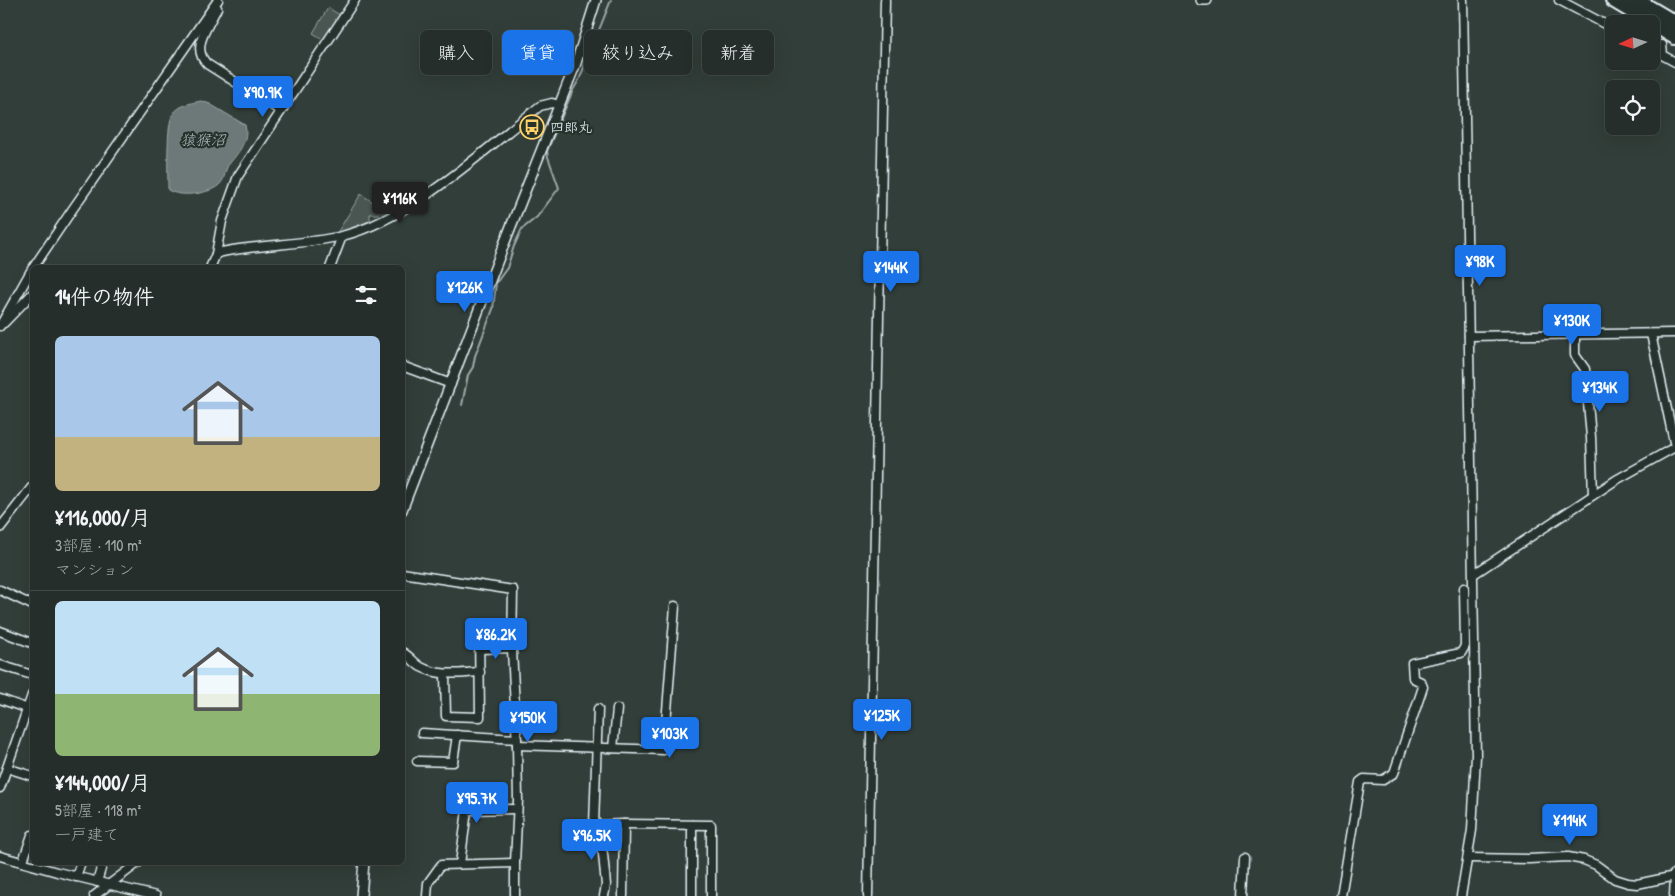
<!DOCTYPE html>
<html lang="ja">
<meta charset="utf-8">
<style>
:root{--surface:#262e2b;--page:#323a37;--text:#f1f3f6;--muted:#a4a8a9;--line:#424a47;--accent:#1a73e8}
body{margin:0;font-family:"Patrick Hand","Klee One",sans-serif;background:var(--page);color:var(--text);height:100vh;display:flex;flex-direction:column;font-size:19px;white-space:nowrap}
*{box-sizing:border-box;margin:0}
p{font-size:16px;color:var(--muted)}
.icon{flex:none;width:28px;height:28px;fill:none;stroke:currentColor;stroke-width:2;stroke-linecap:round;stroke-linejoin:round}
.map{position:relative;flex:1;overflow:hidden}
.panel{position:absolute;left:30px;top:265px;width:375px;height:600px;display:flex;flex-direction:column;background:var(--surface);border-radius:8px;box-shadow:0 5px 20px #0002,0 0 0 1px var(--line)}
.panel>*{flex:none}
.guide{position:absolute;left:420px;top:30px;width:475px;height:45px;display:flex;gap:10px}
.needle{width:32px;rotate:266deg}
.buttons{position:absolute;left:1605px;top:15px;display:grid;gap:10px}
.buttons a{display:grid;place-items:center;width:55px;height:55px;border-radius:8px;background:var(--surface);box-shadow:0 5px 20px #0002,0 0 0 1px var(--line);font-size:25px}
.price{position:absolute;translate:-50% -42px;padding:0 11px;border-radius:5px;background:var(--accent);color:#fff;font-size:16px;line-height:32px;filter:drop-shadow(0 1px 2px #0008)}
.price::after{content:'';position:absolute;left:50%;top:30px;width:15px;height:11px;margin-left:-8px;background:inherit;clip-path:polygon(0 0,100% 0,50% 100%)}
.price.active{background:#222;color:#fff}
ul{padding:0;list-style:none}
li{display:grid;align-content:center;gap:10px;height:265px;padding:0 25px}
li+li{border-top:1px solid var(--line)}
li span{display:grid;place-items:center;height:155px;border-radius:8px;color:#555}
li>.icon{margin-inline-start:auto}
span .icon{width:90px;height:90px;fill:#fffc;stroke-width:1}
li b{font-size:21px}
h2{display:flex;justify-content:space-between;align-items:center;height:60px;padding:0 25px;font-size:21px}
.pill{padding:0 18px;border-radius:8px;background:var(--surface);box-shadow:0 5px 20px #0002,0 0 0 1px var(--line);font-size:18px;line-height:45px}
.pill.active{background:var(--accent);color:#fff}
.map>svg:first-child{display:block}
.green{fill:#495651;stroke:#98a4a4}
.water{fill:#6d7978;stroke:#9ea9ab}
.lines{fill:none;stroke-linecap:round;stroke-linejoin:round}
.stream{stroke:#9ea9ab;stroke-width:2}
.minor-casing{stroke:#e8f1f8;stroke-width:11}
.tertiary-casing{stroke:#e8f1f8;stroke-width:12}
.motorway-casing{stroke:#e8f1f8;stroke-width:18}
.minor{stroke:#26332d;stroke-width:8}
.tertiary{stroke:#26332d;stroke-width:9}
.motorway{stroke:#26332d;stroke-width:14}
.labels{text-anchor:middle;stroke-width:4.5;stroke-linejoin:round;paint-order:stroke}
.poi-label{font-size:14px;fill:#e8f1f8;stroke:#26332d;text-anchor:start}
.water-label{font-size:15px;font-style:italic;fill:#b1bbbe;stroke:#26332d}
</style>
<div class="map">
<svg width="1675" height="896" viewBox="0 0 1675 896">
<rect width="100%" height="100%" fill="#323e39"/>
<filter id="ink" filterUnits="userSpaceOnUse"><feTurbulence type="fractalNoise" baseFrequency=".02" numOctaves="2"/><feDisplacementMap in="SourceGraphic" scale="10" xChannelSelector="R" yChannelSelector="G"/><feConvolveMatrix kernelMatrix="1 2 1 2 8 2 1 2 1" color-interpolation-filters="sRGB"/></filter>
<g filter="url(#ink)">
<g class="green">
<path d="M328,8L340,15L324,40L313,33Z"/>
<path d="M361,194L387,212L379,217L378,214H370V221L337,233Z"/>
</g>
<path class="water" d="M201,101L210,104L245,125C249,140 239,152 230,163C224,169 226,178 220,184C211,194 180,198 168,190C168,177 166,123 173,114C179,105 191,103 201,101Z"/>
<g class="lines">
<path class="stream" d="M462,405L468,375L473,367L475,356L493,309L496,283L507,268L514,246L522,229L537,217L559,188L548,157L547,151L573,90L579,80L611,0"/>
<g class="minor-casing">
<g id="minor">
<path d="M1559,0L1614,29"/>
<path d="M217,8C209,26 190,47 207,64L281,111"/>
<path d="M1662,45L1663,55"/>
<path d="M1651,49L1675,62"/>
<path d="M216,254L222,221L238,176L355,0"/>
<path d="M33,268L72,210L218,0"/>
<path d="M210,268L216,254L222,252C262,244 303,245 342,236C413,218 484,150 540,106L552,103L559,105"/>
<path d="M330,268L342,236"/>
<path d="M4,323L32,294"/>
<path d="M0,326L32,269"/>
<path d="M1651,334L1675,447"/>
<path d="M1575,335V355L1585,369L1591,437L1593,495"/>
<path d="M1469,336L1675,333"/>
<path d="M402,366L451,384"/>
<path d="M0,528L32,487"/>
<path d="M402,573L513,590L512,650L517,745L518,800L515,863V896"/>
<path d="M1474,574L1616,480L1675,447"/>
<path d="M0,590L32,605"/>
<path d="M0,631L32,643"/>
<path d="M480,649L512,648"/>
<path d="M402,652C410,656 414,663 421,667C440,677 460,673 480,672"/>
<path d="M0,665L32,675"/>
<path d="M445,674L446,716L480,717L479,629"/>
<path d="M0,699L28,709"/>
<path d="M598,709L594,825L603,854L606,885L604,896"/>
<path d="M422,733L517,739"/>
<path d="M517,745L664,750L675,606"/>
<path d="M613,748L617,709"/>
<path d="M417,761L453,762L457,735"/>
<path d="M7,768L32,776"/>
<path d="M0,788L32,695"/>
<path d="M624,824L711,825V896"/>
<path d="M594,825L624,824L623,896"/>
<path d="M0,856L57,872L156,896"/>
<path d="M1468,858L1529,859L1568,857L1584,860L1596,865L1615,879L1628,883L1637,884L1675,876V873"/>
<path d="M23,861L32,835"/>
<path d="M460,864L467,810L517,809"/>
<path d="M76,877L81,862"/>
<path d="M97,882L103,862"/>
<path d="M94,896L139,862"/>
<path d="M427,896L428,883L441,865L515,863"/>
<path d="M692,896V825"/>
<path d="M868,896L885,0"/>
<path d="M1243,896L1245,857"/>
<path d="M1341,896L1360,782L1364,779L1383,780L1394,773L1423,687L1421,682L1413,678L1412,663L1461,653L1465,646L1464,588"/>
<path d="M1461,896L1472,830L1476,756L1463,0"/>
<path d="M1674,896L1675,876"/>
</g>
</g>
<g class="tertiary-casing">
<g id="tertiary">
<path d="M1201,0H1207"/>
<path d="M402,510L506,239L576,63L596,0"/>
<path d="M361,896L364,862"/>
</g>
</g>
<g class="motorway-casing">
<g id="motorway">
<path d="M1613,0L1675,37"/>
<path d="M1636,0L1675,23"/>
</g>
</g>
<use href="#minor" class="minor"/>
<use href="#tertiary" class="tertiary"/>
<use href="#motorway" class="motorway"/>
</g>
</g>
<defs>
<g id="bus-ring" transform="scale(1.25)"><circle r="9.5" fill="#26332d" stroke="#ffd166" stroke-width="1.5"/><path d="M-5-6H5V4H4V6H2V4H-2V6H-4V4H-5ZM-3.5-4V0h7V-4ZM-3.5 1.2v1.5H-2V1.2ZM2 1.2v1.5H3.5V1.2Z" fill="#ffd166"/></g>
</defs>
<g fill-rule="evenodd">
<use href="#bus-ring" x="532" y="127"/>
</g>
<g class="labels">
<g class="poi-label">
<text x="550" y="132">四郎丸</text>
</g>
<g class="water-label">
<text x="203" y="145">猿猴沼</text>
</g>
</g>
</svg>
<div class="buttons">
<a><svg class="needle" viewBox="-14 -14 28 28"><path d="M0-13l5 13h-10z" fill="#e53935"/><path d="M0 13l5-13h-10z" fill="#a4a8a9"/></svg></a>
<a><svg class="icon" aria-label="locate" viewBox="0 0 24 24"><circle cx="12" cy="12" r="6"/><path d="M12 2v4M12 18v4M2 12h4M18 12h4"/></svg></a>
</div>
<b class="price" style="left:263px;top:118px">¥90.9K</b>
<b class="price active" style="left:400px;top:224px">¥116K</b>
<b class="price" style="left:1480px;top:287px">¥98K</b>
<b class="price" style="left:891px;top:293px">¥144K</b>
<b class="price" style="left:465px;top:313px">¥126K</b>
<b class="price" style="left:1572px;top:346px">¥130K</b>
<b class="price" style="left:1600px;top:413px">¥134K</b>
<b class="price" style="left:496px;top:660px">¥86.2K</b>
<b class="price" style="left:882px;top:741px">¥125K</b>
<b class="price" style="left:528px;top:743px">¥150K</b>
<b class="price" style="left:670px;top:759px">¥103K</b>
<b class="price" style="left:477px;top:824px">¥95.7K</b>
<b class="price" style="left:1570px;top:846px">¥114K</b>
<b class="price" style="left:592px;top:861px">¥96.5K</b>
<div class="guide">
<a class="pill">購入</a>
<a class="pill active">賃貸</a>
<a class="pill">絞り込み</a>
<a class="pill">新着</a>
</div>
<section class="panel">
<h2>14件の物件<svg class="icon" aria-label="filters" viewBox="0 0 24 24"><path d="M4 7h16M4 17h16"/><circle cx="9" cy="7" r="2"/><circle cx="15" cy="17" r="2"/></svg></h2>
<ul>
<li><span style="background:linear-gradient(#a9c7e8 65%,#c2b280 0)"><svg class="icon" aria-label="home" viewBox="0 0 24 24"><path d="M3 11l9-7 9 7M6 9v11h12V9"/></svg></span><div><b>¥116,000/月</b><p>3部屋 · 110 m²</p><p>マンション</p></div></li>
<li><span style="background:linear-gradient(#bfe0f5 60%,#8fb573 0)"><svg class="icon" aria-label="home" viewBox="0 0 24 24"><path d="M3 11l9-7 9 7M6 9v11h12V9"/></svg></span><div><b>¥144,000/月</b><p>5部屋 · 118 m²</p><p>一戸建て</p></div></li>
</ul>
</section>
</div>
